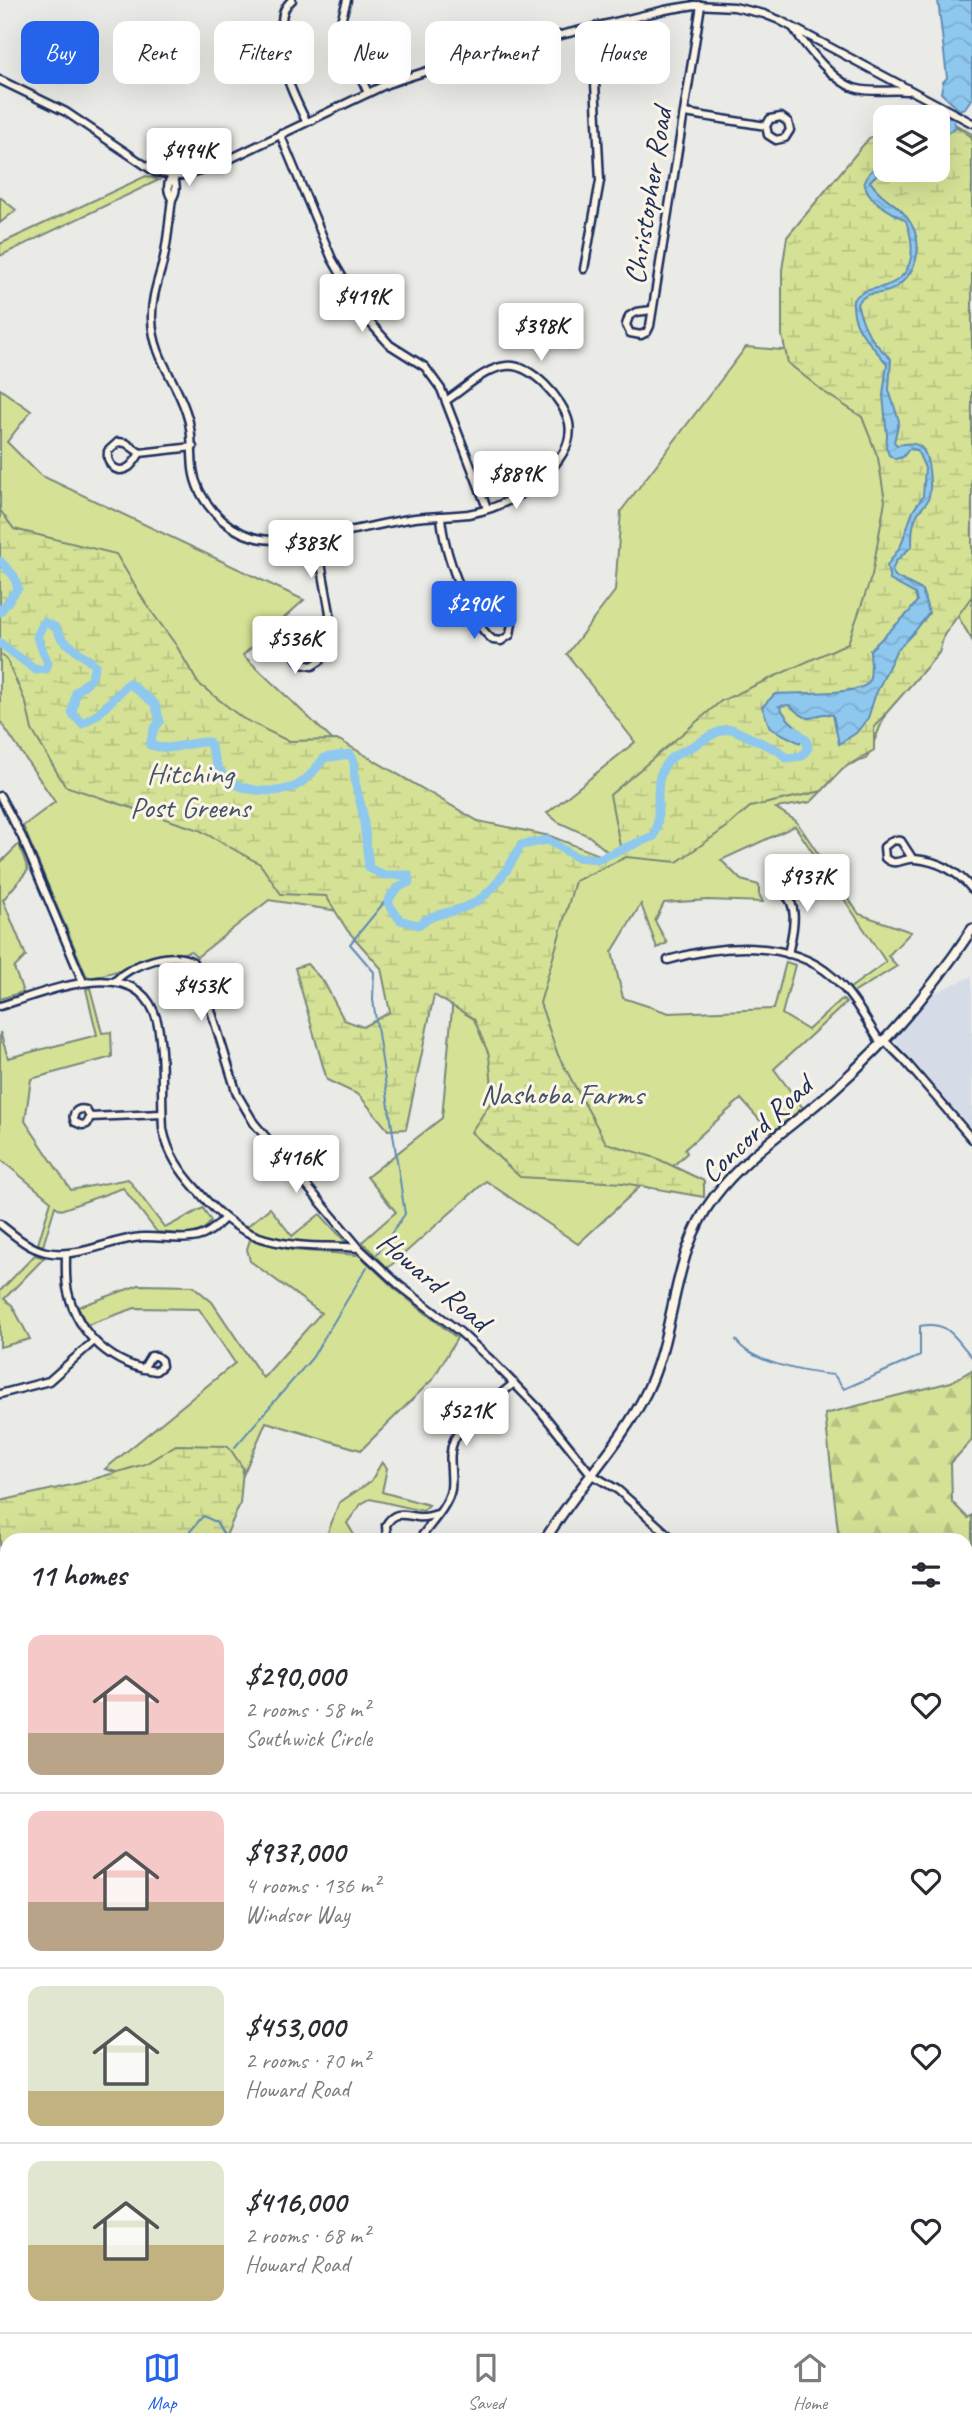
<!DOCTYPE html>
<meta charset="utf-8">
<style>
:root{--surface:#fff;--page:#f7f7f7;--text:#2b2b33;--muted:#7c7c81;--line:#e1e1e2;--accent:#2563eb}
body{margin:0;font-family:Caveat,sans-serif;background:var(--page);color:var(--text);height:100vh;display:flex;flex-direction:column;font-size:26px;white-space:nowrap}
*{box-sizing:border-box;margin:0}
p{font-size:23px;color:var(--muted)}
.icon{flex:none;width:38px;height:38px;fill:none;stroke:currentColor;stroke-width:2;stroke-linecap:round;stroke-linejoin:round}
.map{position:relative;flex:1;overflow:hidden}
.drawer{position:absolute;left:0px;top:1533px;width:973px;height:800px;display:flex;flex-direction:column;background:var(--surface);border-radius:21px 21px 0 0;box-shadow:0 7px 28px #0002}
.drawer>*{flex:none}
.top-card{position:absolute;left:21px;top:21px;width:931px;height:63px;display:flex;gap:14px}
.buttons{position:absolute;left:873px;top:105px;display:grid;gap:14px}
.buttons a{display:grid;place-items:center;width:77px;height:77px;border-radius:14px;background:var(--surface);box-shadow:0 7px 28px #0002;font-size:35px}
.price{position:absolute;translate:-50% -60px;padding:0 16px;border-radius:7px;background:#fff;color:#222;font-size:23px;line-height:46px;filter:drop-shadow(0 2px 4px #0008)}
.price::after{content:'';position:absolute;left:50%;top:42px;width:21px;height:16px;margin-left:-10px;background:inherit;clip-path:polygon(0 0,100% 0,50% 100%)}
.price.selected{background:var(--accent);color:#fff}
ul{padding:0;list-style:none}
li{display:flex;align-items:center;gap:21px;height:175px;padding:0 28px}
li+li{border-top:2px solid var(--line)}
li span{display:grid;place-items:center;flex:none;width:196px;height:140px;border-radius:14px;color:#555}
li>.icon{margin-inline-start:auto}
span .icon{width:84px;height:84px;fill:#fffc;stroke-width:1}
li b{font-size:30px}
h2{display:flex;justify-content:space-between;align-items:center;height:84px;padding:0 28px;font-size:30px}
.chip{padding:0 24px;border-radius:14px;background:var(--surface);box-shadow:0 7px 28px #0002;font-size:24px;line-height:63px}
.chip.selected{background:var(--accent);color:#fff}
.tabs{display:flex;justify-content:space-around;align-items:center;height:98px;border-top:2px solid var(--line);background:var(--surface);font-size:19px;color:var(--muted)}
.tabs a{display:grid;justify-items:center;gap:4px}
.tabs .selected{color:var(--accent)}
.map>svg:first-child{display:block}
.built{fill:#d5dce7}
.green{fill:#d5e295;stroke:#78887a;stroke-width:2}
.forest{fill:url(#forest-firs);stroke:#78887a;stroke-width:2}
.wetland{fill:url(#wetland-marsh);stroke:#78887a;stroke-width:2}
.water{fill:url(#water-waves);stroke:#618bb4;stroke-width:2}
.lines{fill:none;stroke-linecap:round;stroke-linejoin:round}
.stream{stroke:#618bb4;stroke-width:2}
.river{stroke:#8fc8ee;stroke-width:9}
.minor-casing{stroke:#1b2f5e;stroke-width:11}
.major-casing{stroke:#1b2f5e;stroke-width:13}
.highway-casing{stroke:#1b2f5e;stroke-width:14}
.minor{stroke:#fcf5e5;stroke-width:6}
.major{stroke:#fcf5e5;stroke-width:8}
.highway{stroke:#fcf5e5;stroke-width:9}
.labels{text-anchor:middle;stroke-width:6;stroke-linejoin:round;paint-order:stroke}
.street-label{font-size:30px;fill:#1b2f5e;stroke:#fcf5e5}
.park-label{font-size:30px;fill:#405369;stroke:#fcf5e5}
</style>
<div class="map">
<svg width="972" height="2332" viewBox="0 0 972 2332">
<defs>
<pattern id="forest-firs" width="22" height="20" patternUnits="userSpaceOnUse" patternTransform="scale(1.75)"><rect width="22" height="20" fill="#d5e295"/><path d="M5 1l3.5 6h-7zM16 11l3.5 6h-7z" fill="#b6c283"/></pattern>
<pattern id="wetland-marsh" width="20" height="14" patternUnits="userSpaceOnUse" patternTransform="scale(1.75)"><rect width="20" height="14" fill="#d5e295"/><path d="M1 5h8M5 5V1M11 12h8M15 12V8" fill="none" stroke="#b6c283"/></pattern>
<pattern id="water-waves" width="16" height="10" patternUnits="userSpaceOnUse" patternTransform="scale(1.75)"><rect width="16" height="10" fill="#8fc8ee"/><path d="M0 5q4-4 8 0t8 0" fill="none" stroke="#7bacce"/></pattern>
</defs>
<rect width="100%" height="100%" fill="#eaeae6"/>
<filter id="ink" filterUnits="userSpaceOnUse"><feTurbulence type="fractalNoise" baseFrequency=".0143" numOctaves="2"/><feDisplacementMap in="SourceGraphic" scale="14" xChannelSelector="R" yChannelSelector="G"/><feConvolveMatrix kernelMatrix="1 2 1 2 8 2 1 2 1" color-interpolation-filters="sRGB"/></filter>
<g filter="url(#ink)">
<path class="built" d="M972,976V1130L894,1039L895,1034L930,995Z"/>
<g class="green">
<path d="M948,120L972,134V640L912,539L888,708L871,749L866,759L848,765L841,771L811,802L776,808L796,821L859,914L911,932L888,956L897,966L853,993L850,988L886,962L795,826L721,860L741,880L759,885V894L763,902L708,900L664,903L655,921L667,943L657,948L641,904L612,952L623,998L669,1013L774,1009L786,962L795,965L782,1014L808,1030L842,999L846,1003L774,1069L803,1108L771,1133L741,1099L685,1149L687,1153L649,1188L644,1183L578,1244L486,1181L388,1268L362,1242L396,1212L367,1177L442,1118L453,998L435,946L596,865L609,853L589,836L558,822L547,813L635,742L567,654L615,591L621,511L746,347L855,356L886,170H938Z"/>
<path d="M146,176L159,180L0,256V244Z"/>
<path d="M0,197L16,210L0,223Z"/>
<path d="M0,389L31,411L7,442L40,475L304,600L243,655L341,748L382,918L269,900L197,957L191,951L91,978L86,975L23,826L55,802L0,721Z"/>
<path d="M19,844L28,870L3,900L26,956L14,968L23,992L0,999V863Z"/>
<path d="M90,988L102,1033L111,1032L112,1057L31,1079L25,1121L71,1190L128,1179L165,1228L203,1208L211,1221C201,1239 175,1233 157,1232L123,1188L61,1210L55,1206L43,1246L38,1244L51,1201L0,1159V1032L8,1058L97,1035L86,989Z"/>
<path d="M270,1208L292,1236L320,1214L353,1250L292,1247L241,1231Z"/>
<path d="M250,1240L292,1250L359,1255L395,1289L457,1338L433,1379L361,1450L266,1422L231,1503L105,1469L235,1363L199,1309L135,1308L87,1325L78,1307L139,1285L193,1286L212,1302L263,1378L321,1313L250,1261L247,1249Z"/>
<path d="M35,1255L44,1258L4,1299L12,1305L30,1339L0,1347V1291Z"/>
<path d="M382,1462L387,1468L382,1492L429,1505L423,1511L370,1499L361,1504L347,1523L357,1540H325L339,1503L371,1481Z"/>
</g>
<path class="forest" d="M972,1370V1440L951,1463L952,1502L968,1518L972,1515V1707L966,1704V1540H839L825,1414L951,1382Z"/>
<g class="wetland">
<path d="M926,106L972,137V596L944,635L939,653L874,727V750L842,769L822,791L750,807L727,827L677,862L626,857L575,881L540,1003L558,1055L606,1143L656,1158L704,1181V1197L623,1183L520,1177L471,1132L493,1099L489,1055L474,1019L434,995L406,1129L388,1130L359,1095L327,1080L295,968L307,964L324,982L344,1020L363,1027L390,1012L381,968L347,930L326,896L281,894L260,864L199,830L65,786L32,730L26,703L6,658L0,654V510L14,529L116,554L146,604L176,645L198,683L242,718L288,741L339,740L478,821L550,836L602,856L620,846L610,795L721,701L848,643L872,575L885,501L878,458L862,417L824,392L788,363L782,335V270L787,237L869,138L885,132L886,170H938V117H910Z"/>
<path d="M176,1445L228,1446L243,1468L240,1504L224,1540H7V1847L0,1854V1501L80,1483L145,1464Z"/>
</g>
<g class="water">
<path d="M938,0H972V98L965,108L959,110L941,93L943,82L947,78Z"/>
<path d="M952,116L956,127L949,132L938,134V120Z"/>
<path d="M885,159V167L870,181C881,199 895,201 906,216C925,240 920,270 895,288C881,298 869,287 857,304C865,331 870,340 891,359L889,390L899,421L894,442L897,445C905,444 913,442 919,446C930,452 932,489 928,500C926,505 921,508 918,513C912,523 912,534 912,546L896,561L892,571L896,577L922,590L929,613L915,631L896,651L875,696L868,718L856,733L839,744L833,715C809,709 817,731 789,705L779,706L788,719L804,734L800,743L770,728L762,707L775,694C794,692 857,696 868,683C873,676 870,658 870,650L909,612L917,601L915,594L890,580L887,566L901,545L913,511L923,496L925,468L917,450L909,449L903,457L895,459L889,455L886,447L887,436L883,395L887,364C871,343 851,329 853,300C865,287 872,291 888,285C916,274 915,245 906,221C889,209 869,204 864,182L870,172Z"/>
</g>
<g class="lines">
<g class="stream">
<path d="M377,1254L405,1214L373,1000L374,972L350,944L391,894"/>
<path d="M736,1340C750,1363 809,1373 834,1375L844,1389L920,1356V1326C949,1321 953,1336 972,1357"/>
<path d="M235,1447L312,1358L367,1267"/>
<path d="M183,1540L203,1516L216,1522L227,1540"/>
<path d="M0,1789L7,1781"/>
<path d="M0,1846L4,1841L7,1843"/>
</g>
<g class="river">
<path d="M0,561L14,576L18,588L0,612"/>
<path d="M0,643L36,670L46,669L48,663L37,637L44,622L55,627L62,639L95,665L91,679L76,692L72,713L82,724L98,714L129,683L155,704L160,721L154,729L150,745C174,753 186,741 209,742C213,751 215,764 221,772C233,790 267,794 287,789C303,786 315,770 324,758L350,754L354,761L355,782L363,814L369,868L384,875H408L409,882C398,887 392,891 388,903L400,920L418,925C437,911 445,915 465,907C490,899 510,867 521,845L548,840L576,857L598,859L654,836C664,813 650,782 668,761C674,754 688,749 697,744C708,737 719,729 732,729L779,751L786,758L802,756L808,748L806,740L795,730"/>
</g>
<g class="minor-casing">
<g id="minor">
<path d="M292,0C280,10 282,21 282,36C281,71 291,90 306,121"/>
<path d="M347,0L341,21V33L368,93"/>
<path d="M794,29C807,48 835,84 858,89C874,93 892,89 908,91"/>
<path d="M0,80L66,112L155,172L179,176L215,166L387,84L477,55L665,10L695,5L734,7L764,14L779,20L972,123"/>
<path d="M685,113L766,126L768,135L776,140L785,138L790,130L788,122L781,117L770,119L766,126"/>
<path d="M280,134L332,259L366,318L390,345L425,367L441,389L487,508"/>
<path d="M172,176C177,183 177,192 172,199C169,220 168,241 163,262C158,281 151,299 152,319C153,357 175,378 186,412C193,431 191,449 193,469C197,500 223,528 253,537C293,549 371,524 415,518C432,516 450,516 468,514C504,508 544,485 563,453C569,443 571,434 569,423C564,400 531,363 506,366C485,368 464,389 447,400"/>
<path d="M172,199C167,191 167,183 172,176"/>
<path d="M584,269L600,181L595,82L601,26"/>
<path d="M652,310L636,312L629,316L626,325L630,333L641,335L647,332L650,326L701,5"/>
<path d="M140,453L126,443L118,442L108,451C106,463 116,476 129,467C133,464 137,458 140,453L193,447"/>
<path d="M441,516C443,548 467,620 493,640L501,641L510,635L512,623L507,616L470,609"/>
<path d="M316,535L330,613L322,656L320,661L312,666L301,664L296,657L297,646L327,627"/>
<path d="M0,796L22,837L83,982"/>
<path d="M912,858L901,841L893,840L884,847L885,858C896,868 903,857 915,859C938,861 958,872 972,889"/>
<path d="M780,891C802,902 792,935 788,954"/>
<path d="M668,960C719,945 789,938 833,977C852,994 866,1020 880,1042"/>
<path d="M115,981C132,964 171,950 193,962L207,997L237,1094L254,1123L360,1249L399,1285L460,1332L492,1361L539,1409L591,1474L618,1490L674,1540"/>
<path d="M0,1006C45,993 139,950 157,1021C164,1050 161,1097 163,1129C168,1154 180,1171 197,1190C230,1229 257,1243 309,1246C325,1247 342,1246 358,1248"/>
<path d="M883,1039L905,1061L972,1139"/>
<path d="M90,1117L87,1124L82,1125L75,1122C71,1114 77,1107 86,1110L90,1117L162,1114"/>
<path d="M0,1224C14,1235 28,1248 46,1252C81,1259 109,1239 143,1237C160,1236 180,1241 197,1237C208,1235 216,1226 224,1219"/>
<path d="M66,1254C66,1266 65,1280 68,1292C78,1335 113,1366 156,1371L162,1366L161,1360L156,1356H151L143,1369"/>
<path d="M0,1394L49,1381L94,1341"/>
<path d="M387,1540L386,1525C395,1510 404,1515 418,1517C425,1518 431,1516 437,1514"/>
<path d="M419,1540C429,1525 448,1507 451,1489C453,1472 447,1456 454,1440C464,1419 497,1398 514,1383"/>
<path d="M966,1708L972,1711"/>
<path d="M966,1912L972,1915"/>
<path d="M966,2142L972,2138"/>
<path d="M301,2326L305,2332"/>
<path d="M721,2332L724,2326"/>
<path d="M785,2332L786,2326"/>
</g>
</g>
<g class="major-casing">
<g id="major">
<path d="M545,1540C576,1488 621,1445 647,1391C677,1329 671,1253 715,1196C747,1154 794,1125 833,1090C885,1044 934,987 972,929"/>
<path d="M0,2292L7,2300"/>
<path d="M26,2326L31,2332"/>
</g>
</g>
<g class="highway-casing">
<g id="highway">
<path d="M0,2030L7,2041"/>
<path d="M0,2090L7,2101"/>
<path d="M147,2326L151,2332"/>
<path d="M185,2326L189,2332"/>
</g>
</g>
<use href="#minor" class="minor"/>
<use href="#major" class="major"/>
<use href="#highway" class="highway"/>
</g>
</g>
<g class="labels">
<g class="street-label">
<text transform="translate(648 196) rotate(-81)" y="10">Christopher Road</text>
<text transform="translate(756 1129) rotate(-43)" y="10">Concord Road</text>
<text transform="translate(434 1281) rotate(40)" y="10">Howard Road</text>
</g>
<g class="park-label">
<text x="190" y="783">Hitching<tspan x="190" dy="34">Post Greens</tspan></text>
<text x="562" y="1104">Nashoba Farms</text>
</g>
</g>
</svg>
<div class="buttons">
<a><svg class="icon" aria-label="layers" viewBox="0 0 24 24"><path d="M12 4l9 5-9 5-9-5zM3 14l9 5 9-5"/></svg></a>
</div>
<b class="price" style="left:189px;top:188px">$494K</b>
<b class="price" style="left:362px;top:334px">$419K</b>
<b class="price" style="left:541px;top:363px">$398K</b>
<b class="price" style="left:516px;top:511px">$889K</b>
<b class="price" style="left:311px;top:580px">$383K</b>
<b class="price selected" style="left:474px;top:641px">$290K</b>
<b class="price" style="left:295px;top:676px">$536K</b>
<b class="price" style="left:807px;top:914px">$937K</b>
<b class="price" style="left:201px;top:1023px">$453K</b>
<b class="price" style="left:296px;top:1195px">$416K</b>
<b class="price" style="left:466px;top:1448px">$521K</b>
<div class="top-card">
<a class="chip selected">Buy</a>
<a class="chip">Rent</a>
<a class="chip">Filters</a>
<a class="chip">New</a>
<a class="chip">Apartment</a>
<a class="chip">House</a>
</div>
<section class="drawer">
<h2>11 homes<svg class="icon" aria-label="filters" viewBox="0 0 24 24"><path d="M4 7h16M4 17h16"/><circle cx="9" cy="7" r="2"/><circle cx="15" cy="17" r="2"/></svg></h2>
<ul>
<li><span style="background:linear-gradient(#f6c9c9 70%,#b9a48a 0)"><svg class="icon" aria-label="home" viewBox="0 0 24 24"><path d="M3 11l9-7 9 7M6 9v11h12V9"/></svg></span><div><b>$290,000</b><p>2 rooms · 58 m²</p><p>Southwick Circle</p></div><svg class="icon" aria-label="heart" viewBox="0 0 24 24"><path d="M12 20l-8-8c-3-5 5-10 8-4 3-6 11-1 8 4z"/></svg></li>
<li><span style="background:linear-gradient(#f6c9c9 65%,#b9a48a 0)"><svg class="icon" aria-label="home" viewBox="0 0 24 24"><path d="M3 11l9-7 9 7M6 9v11h12V9"/></svg></span><div><b>$937,000</b><p>4 rooms · 136 m²</p><p>Windsor Way</p></div><svg class="icon" aria-label="heart" viewBox="0 0 24 24"><path d="M12 20l-8-8c-3-5 5-10 8-4 3-6 11-1 8 4z"/></svg></li>
<li><span style="background:linear-gradient(#dfe7d0 75%,#c2b280 0)"><svg class="icon" aria-label="home" viewBox="0 0 24 24"><path d="M3 11l9-7 9 7M6 9v11h12V9"/></svg></span><div><b>$453,000</b><p>2 rooms · 70 m²</p><p>Howard Road</p></div><svg class="icon" aria-label="heart" viewBox="0 0 24 24"><path d="M12 20l-8-8c-3-5 5-10 8-4 3-6 11-1 8 4z"/></svg></li>
<li><span style="background:linear-gradient(#dfe7d0 60%,#c2b280 0)"><svg class="icon" aria-label="home" viewBox="0 0 24 24"><path d="M3 11l9-7 9 7M6 9v11h12V9"/></svg></span><div><b>$416,000</b><p>2 rooms · 68 m²</p><p>Howard Road</p></div><svg class="icon" aria-label="heart" viewBox="0 0 24 24"><path d="M12 20l-8-8c-3-5 5-10 8-4 3-6 11-1 8 4z"/></svg></li>
</ul>
</section>
</div>
<nav class="tabs">
<a class="selected"><svg class="icon" aria-label="map" viewBox="0 0 24 24"><path d="M3 6l6-2 6 2 6-2v14l-6 2-6-2-6 2zM9 4v14M15 6v14"/></svg>Map</a>
<a><svg class="icon" aria-label="saved" viewBox="0 0 24 24"><path d="M7 4h10v16l-5-4-5 4z"/></svg>Saved</a>
<a><svg class="icon" aria-label="home" viewBox="0 0 24 24"><path d="M3 11l9-7 9 7M6 9v11h12V9"/></svg>Home</a>
</nav>
